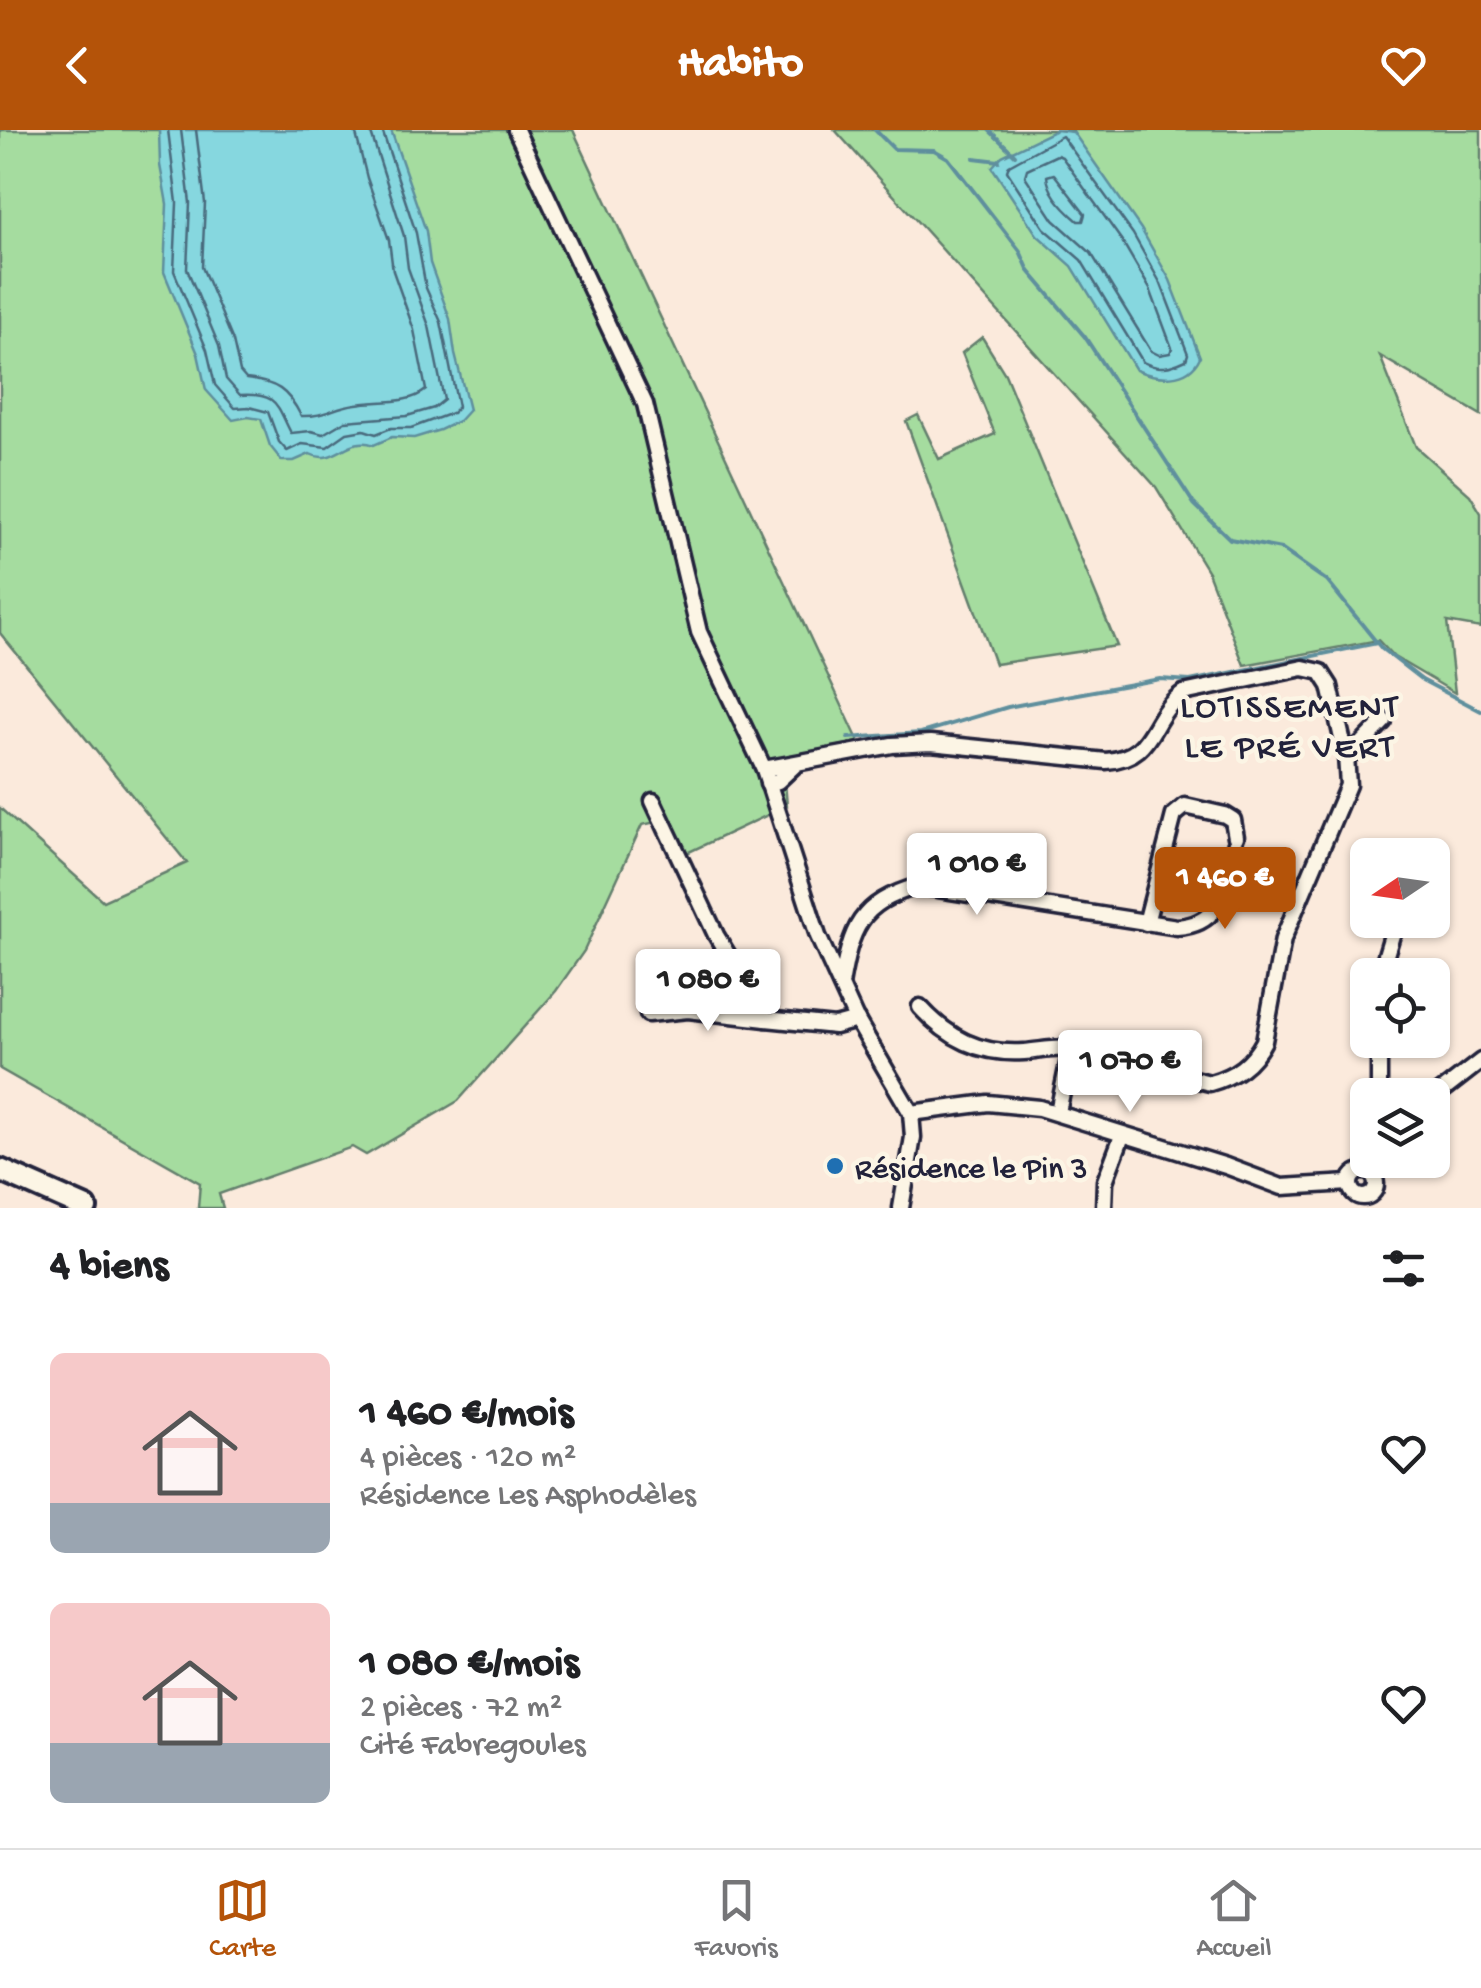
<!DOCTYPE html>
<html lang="fr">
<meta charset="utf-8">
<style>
:root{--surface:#fff;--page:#f6f6f6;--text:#202124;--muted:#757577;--line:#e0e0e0;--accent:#b45309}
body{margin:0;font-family:"Gochi Hand",sans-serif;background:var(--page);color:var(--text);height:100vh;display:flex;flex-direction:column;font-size:38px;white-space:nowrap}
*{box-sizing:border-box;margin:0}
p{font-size:32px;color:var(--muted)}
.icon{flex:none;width:55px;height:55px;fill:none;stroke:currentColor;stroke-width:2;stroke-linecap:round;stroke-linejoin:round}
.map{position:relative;height:1078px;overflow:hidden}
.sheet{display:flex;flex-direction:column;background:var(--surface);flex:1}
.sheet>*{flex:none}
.needle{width:65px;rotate:257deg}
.tools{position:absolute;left:1350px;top:708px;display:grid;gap:20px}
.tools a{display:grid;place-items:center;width:100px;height:100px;border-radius:15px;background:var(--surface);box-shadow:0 2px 8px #0004;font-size:50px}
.price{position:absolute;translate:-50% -85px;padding:0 22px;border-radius:10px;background:#fff;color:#222;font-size:32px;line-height:65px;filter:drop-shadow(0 2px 5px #0008)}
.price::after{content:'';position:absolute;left:50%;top:60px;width:30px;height:22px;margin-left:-15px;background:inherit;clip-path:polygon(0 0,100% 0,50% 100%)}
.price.active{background:var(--accent);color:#fff}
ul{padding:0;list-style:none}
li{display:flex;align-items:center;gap:30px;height:250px;padding:0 50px}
li span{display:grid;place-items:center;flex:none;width:280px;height:200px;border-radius:15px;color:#555}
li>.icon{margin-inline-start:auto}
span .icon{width:120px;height:120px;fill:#fffc;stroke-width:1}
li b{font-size:42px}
h2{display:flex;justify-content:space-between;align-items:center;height:120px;padding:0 50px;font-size:42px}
header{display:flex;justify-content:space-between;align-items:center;height:130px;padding:0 50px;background:var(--accent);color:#fff;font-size:45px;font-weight:700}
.menu{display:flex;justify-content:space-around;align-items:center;height:140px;border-top:2px solid var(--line);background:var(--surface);font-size:28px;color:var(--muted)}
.menu a{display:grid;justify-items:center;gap:5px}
.menu .active{color:var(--accent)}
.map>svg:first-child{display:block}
.green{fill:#a5dc9f;stroke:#647f6d;stroke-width:2.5}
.water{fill:#86d7df;stroke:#5e8f9d;stroke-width:2.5}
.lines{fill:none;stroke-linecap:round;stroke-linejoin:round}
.shore{stroke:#4a6a7d;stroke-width:2.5}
.stream{stroke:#5e8f9d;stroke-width:4}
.minor-casing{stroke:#22223b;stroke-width:21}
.secondary-casing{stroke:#22223b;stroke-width:28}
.minor{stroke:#fcf5e5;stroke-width:14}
.secondary{stroke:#fcf5e5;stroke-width:20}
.poi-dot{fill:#1f6fb2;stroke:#fcf5e5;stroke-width:4}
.labels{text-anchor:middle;stroke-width:9;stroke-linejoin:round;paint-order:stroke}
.poi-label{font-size:32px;fill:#22223b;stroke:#fcf5e5;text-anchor:start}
.neighbourhood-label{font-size:35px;letter-spacing:2.5px;fill:#22223b;stroke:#fcf5e5}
</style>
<header><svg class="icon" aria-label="back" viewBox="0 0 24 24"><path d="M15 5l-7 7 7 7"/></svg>Habito<svg class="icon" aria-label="heart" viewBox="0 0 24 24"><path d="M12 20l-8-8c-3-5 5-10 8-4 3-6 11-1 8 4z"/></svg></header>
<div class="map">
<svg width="1481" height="1078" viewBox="0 0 1481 1078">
<rect width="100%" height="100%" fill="#fbeadc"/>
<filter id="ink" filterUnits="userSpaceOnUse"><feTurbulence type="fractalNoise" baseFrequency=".01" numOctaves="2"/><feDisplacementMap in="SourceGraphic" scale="20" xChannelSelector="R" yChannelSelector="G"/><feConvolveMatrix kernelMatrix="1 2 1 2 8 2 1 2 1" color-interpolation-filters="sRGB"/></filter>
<g filter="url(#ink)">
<g class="green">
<path d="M0,0H573L859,612L783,627L787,676L674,729L656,692L642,695L584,821L556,861L458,971L366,1025L352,1017L219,1064L223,1078H198L200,1053L0,939V678L103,771L187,733L0,503Z"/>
<path d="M835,0H1481V285L1380,226L1416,317L1470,365L1481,383V498L1447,492L1455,563L1394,527L1378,510L1244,535L1208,442L1156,357Z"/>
<path d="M982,207L1005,244L1117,516L995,534L906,291L918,285L939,329L995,304L962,223Z"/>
</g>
<g class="water">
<path d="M159,0H391L426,101L430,133L450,189L455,224L469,280L459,291L440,300L414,308L392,307L374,315C348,304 335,337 310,324L294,331H282L270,316L261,289L248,287L233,290L206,260L198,224L164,142L167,74L160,35Z"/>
<path d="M1056,0L1073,2L1141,99L1170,150L1200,227C1188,253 1157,249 1136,240L1072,136L1037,105L992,37L1002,26Z"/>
</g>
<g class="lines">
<g class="shore">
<path d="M168,0L177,73L174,141L207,220L215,255L235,278L249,277L268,282L279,312L287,321L302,314L327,317L347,303L364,300L376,304L391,298H411L452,283L458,277L441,192L426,158L416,103L382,0"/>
<path d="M181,0L190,73L187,139L219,216L226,249L240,265C278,263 276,274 291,303L311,301L323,304L345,291L407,286L434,278L444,270L429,196L408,138L404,106L370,0"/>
<path d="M196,0L205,73L202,137L233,211L240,242L246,249C276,252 288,260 301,286C326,287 332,277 356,274C379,270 408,275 426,260L414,200L393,141L389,110L367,48L355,0"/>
<path d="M1062,6L1133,104L1161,154L1188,224L1186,230C1169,238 1159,240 1143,232L1081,130L1044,98L1007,41L1009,35Z"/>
<path d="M1057,25L1062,27L1122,111L1150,159L1172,218L1170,223L1159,225L1151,221L1091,123L1054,90L1025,46L1027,39Z"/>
<path d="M1054,44L1085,84L1083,91H1078C1065,80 1048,63 1047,46Z"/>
</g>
<g class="stream">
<path d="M875,0L894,19L934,20L948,28L1020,121L1029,141L1085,207L1194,374L1230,409L1281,419L1327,451L1382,519L1422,550L1481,581"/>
<path d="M989,0L1015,25"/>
<path d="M974,28L999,31"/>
<path d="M848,608L921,603L1008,577L1055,568L1160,549L1190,551L1377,513"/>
</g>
<g class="minor-casing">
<g id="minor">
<path d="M516,0L645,274L699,502L764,639L818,806L855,887L911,983L913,1007L901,1078"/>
<path d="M1346,626L1354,622L1384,591"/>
<path d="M764,639L892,615L931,613L1106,631C1157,627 1147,589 1183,563L1303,538L1321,542L1330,556L1346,626L1348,655L1283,809L1264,911C1252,934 1235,946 1210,953L1071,919L1058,982"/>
<path d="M768,654L778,651L796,634"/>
<path d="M653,671L716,805L766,889L835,896L857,890"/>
<path d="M1146,793L1174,685L1185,676L1225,685L1233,690L1236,707"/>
<path d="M1380,845L1392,805L1401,790"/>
<path d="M841,855C851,798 859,773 918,756L1177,797C1225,794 1223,756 1234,717"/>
<path d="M920,877C948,908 980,925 1024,922C1040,921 1054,917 1071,919"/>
<path d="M648,884L688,880L766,889"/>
<path d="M1379,965V910"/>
<path d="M1432,969L1481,931"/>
<path d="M911,983L988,973L1039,978L1226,1036L1282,1057L1350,1053"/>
<circle cx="1363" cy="1054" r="13"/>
<path d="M1104,1078L1105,1051L1122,1006"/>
</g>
</g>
<g class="secondary-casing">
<path id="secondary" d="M0,1040L86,1078"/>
</g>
<use href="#minor" class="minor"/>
<use href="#secondary" class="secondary"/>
</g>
</g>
<circle class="poi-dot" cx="835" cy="1036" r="10"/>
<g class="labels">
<g class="poi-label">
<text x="855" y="1047">Résidence le Pin 3</text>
</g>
<g class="neighbourhood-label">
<text x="1290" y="586">LOTISSEMENT<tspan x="1290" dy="40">LE PRÉ VERT</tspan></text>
</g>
</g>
</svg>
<div class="tools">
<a><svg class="needle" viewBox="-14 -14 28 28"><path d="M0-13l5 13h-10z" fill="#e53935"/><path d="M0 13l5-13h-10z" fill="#757577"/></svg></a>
<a><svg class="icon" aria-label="locate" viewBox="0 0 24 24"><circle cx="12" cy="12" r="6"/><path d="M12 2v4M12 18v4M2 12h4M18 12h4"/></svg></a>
<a><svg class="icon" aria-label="layers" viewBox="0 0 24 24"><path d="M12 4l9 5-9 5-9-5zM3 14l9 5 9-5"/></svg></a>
</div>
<b class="price" style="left:977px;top:788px">1 010 €</b>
<b class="price active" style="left:1225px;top:802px">1 460 €</b>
<b class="price" style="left:708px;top:904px">1 080 €</b>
<b class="price" style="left:1130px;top:985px">1 070 €</b>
</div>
<section class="sheet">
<h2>4 biens<svg class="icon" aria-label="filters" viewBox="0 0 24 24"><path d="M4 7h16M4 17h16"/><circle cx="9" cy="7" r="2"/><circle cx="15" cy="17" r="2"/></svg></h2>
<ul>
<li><span style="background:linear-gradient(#f6c9c9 75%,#9aa5b1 0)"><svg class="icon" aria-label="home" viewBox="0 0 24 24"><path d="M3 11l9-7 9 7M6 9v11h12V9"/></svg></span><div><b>1 460 €/mois</b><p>4 pièces · 120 m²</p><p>Résidence Les Asphodèles</p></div><svg class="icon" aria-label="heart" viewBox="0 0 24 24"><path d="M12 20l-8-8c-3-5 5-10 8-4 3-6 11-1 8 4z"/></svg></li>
<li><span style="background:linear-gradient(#f6c9c9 70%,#9aa5b1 0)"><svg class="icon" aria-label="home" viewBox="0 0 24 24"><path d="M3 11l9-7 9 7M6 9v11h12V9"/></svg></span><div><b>1 080 €/mois</b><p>2 pièces · 72 m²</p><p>Cité Fabregoules</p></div><svg class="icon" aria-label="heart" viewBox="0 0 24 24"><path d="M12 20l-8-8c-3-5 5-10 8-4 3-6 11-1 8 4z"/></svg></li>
</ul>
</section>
<nav class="menu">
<a class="active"><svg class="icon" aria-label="map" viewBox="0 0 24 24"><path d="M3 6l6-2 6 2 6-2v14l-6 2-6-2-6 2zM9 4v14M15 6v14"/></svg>Carte</a>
<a><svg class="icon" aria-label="saved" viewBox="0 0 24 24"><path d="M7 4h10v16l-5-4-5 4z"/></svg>Favoris</a>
<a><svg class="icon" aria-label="home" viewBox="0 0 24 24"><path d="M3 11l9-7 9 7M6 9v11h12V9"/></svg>Accueil</a>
</nav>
